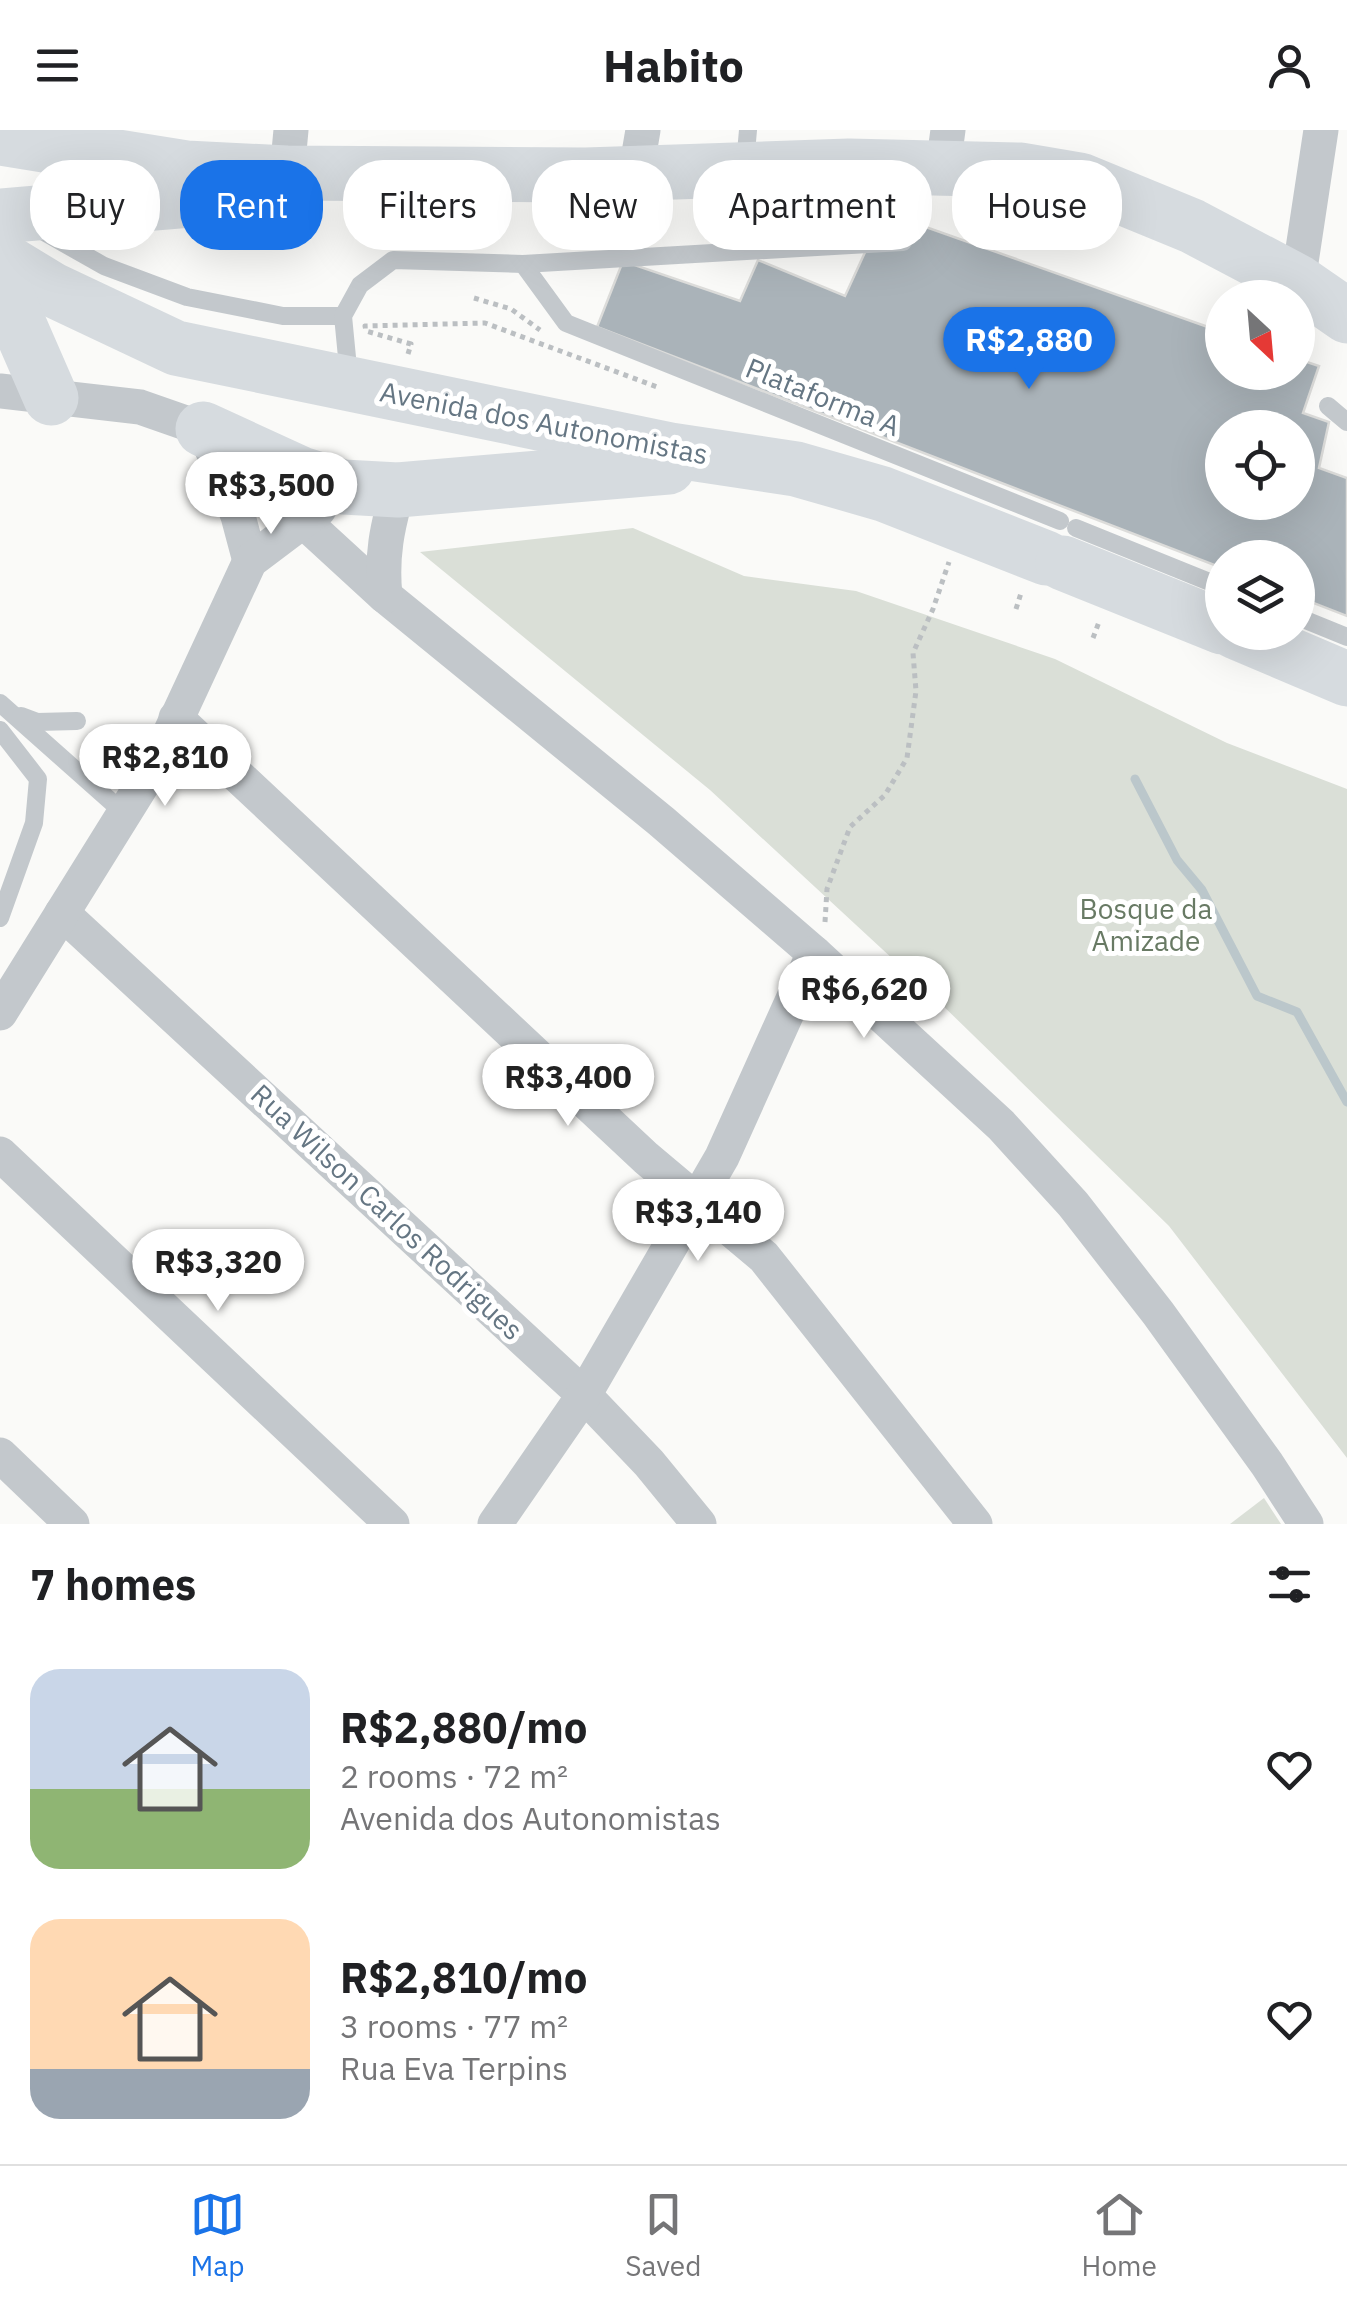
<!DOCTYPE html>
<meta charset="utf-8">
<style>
:root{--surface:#fff;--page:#f2f2f2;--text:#202124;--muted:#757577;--line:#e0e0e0;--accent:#1a73e8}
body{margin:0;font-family:"IBM Plex Sans",sans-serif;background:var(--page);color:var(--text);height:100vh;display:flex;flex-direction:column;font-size:38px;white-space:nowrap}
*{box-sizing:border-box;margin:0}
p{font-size:32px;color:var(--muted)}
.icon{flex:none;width:55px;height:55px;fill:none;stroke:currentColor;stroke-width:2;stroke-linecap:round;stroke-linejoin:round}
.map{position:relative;height:1394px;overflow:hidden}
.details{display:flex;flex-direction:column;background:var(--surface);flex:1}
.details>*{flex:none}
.banner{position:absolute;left:30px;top:30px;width:1288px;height:90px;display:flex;gap:20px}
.needle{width:65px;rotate:154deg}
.controls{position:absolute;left:1205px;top:150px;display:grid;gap:20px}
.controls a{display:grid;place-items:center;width:110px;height:110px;border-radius:50%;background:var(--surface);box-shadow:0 10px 40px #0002;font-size:50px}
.price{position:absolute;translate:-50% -85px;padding:0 22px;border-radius:35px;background:#fff;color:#222;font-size:32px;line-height:65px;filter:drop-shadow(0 2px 5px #0008)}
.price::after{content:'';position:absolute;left:50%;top:60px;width:30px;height:22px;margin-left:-15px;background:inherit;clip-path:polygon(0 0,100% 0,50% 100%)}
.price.on{background:var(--accent);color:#fff}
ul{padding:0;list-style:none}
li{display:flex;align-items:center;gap:30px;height:250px;padding:0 30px}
li span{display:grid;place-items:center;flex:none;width:280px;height:200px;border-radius:30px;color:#555}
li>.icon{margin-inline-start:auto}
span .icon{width:120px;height:120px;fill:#fffc;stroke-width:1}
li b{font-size:42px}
h2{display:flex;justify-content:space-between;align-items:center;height:120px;padding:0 30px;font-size:42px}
.tag{padding:0 35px;border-radius:40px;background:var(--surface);box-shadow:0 10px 40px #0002;font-size:35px;line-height:90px}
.tag.on{background:var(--accent);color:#fff}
header{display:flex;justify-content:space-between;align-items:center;height:130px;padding:0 30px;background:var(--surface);font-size:45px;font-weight:700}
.tab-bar{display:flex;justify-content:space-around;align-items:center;height:140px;border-top:2px solid var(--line);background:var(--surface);font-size:28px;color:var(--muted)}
.tab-bar a{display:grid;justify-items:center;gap:5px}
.tab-bar .on{color:var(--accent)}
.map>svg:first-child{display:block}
.green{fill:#dadfd7}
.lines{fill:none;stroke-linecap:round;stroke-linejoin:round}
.stream{stroke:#bbc7cb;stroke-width:9}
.building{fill:#aab3b9;stroke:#dcdcda;stroke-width:2.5;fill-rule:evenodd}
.path{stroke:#bbbfc2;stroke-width:5;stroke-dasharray:5 5;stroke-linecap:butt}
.lane{stroke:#c3c8cc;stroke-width:18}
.street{stroke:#c3c8cc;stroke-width:35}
.primary{stroke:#d6dbdf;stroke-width:55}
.labels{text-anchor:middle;stroke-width:10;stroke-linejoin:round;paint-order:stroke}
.street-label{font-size:28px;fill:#657683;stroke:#fff}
.park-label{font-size:28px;fill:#687a64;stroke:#fff}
</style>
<header><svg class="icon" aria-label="menu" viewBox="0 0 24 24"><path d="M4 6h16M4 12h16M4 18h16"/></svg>Habito<svg class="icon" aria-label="person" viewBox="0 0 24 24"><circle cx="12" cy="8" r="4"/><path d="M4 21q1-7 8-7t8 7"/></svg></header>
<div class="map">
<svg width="1347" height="1394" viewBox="0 0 1347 1394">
<rect width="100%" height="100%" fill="#fafaf8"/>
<g class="green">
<path d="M633,398L744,446L856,461L1055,529L1227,613L1347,659V1328L1169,1096L935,868L710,660L420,422Z"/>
<path d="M1264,1368L1281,1394H1230Z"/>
</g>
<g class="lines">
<path class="stream" d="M1135,649L1177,730L1202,760L1257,866L1297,882L1347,972"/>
</g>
<path class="building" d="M877,96H923L1222,202V242H1298V229L1319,236L1303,283L1329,292L1319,338L1347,348V486L1298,467V428H1222V438L597,197L623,131L740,171L758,130L845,166ZM1222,298H1298V372H1222Z"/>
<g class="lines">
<g class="path">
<path d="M474,168L511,179L540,200"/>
<path d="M408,224L411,214L366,201L365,196L485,193L660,258"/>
<path d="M1016,479L1021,463"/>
<path d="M1093,508L1099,492"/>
<path d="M825,792L827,759L850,697L885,665L907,628L916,561L913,523L933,479L949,432"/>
</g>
<g class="lane">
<path d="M745,34L748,0"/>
<path d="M37,98L104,136L187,167L283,186H343"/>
<path d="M523,134L566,193L1060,391"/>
<path d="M349,248L343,186L360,155L393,130L523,134L903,112"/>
<path d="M1328,276L1347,292"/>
<path d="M1076,398L1222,457"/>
<path d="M1298,487L1347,507"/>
<path d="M0,573L124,683"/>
<path d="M21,586L37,592L77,591"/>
<path d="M0,600L38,649L34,693L0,788"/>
</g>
<g class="street">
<path d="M943,37L948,0"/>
<path d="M636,41L643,0"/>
<path d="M287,43L291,0"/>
<path d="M1298,152L1321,0"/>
<path d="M0,261L140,277L203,299L385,466L661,691L814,823L1001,995L1073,1074L1158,1183L1267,1334L1306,1394"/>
<path d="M210,314L238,386L250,431"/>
<path d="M385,466C381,427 387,397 398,360"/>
<path d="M176,588L646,1028L764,1127L975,1394"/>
<path d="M62,783L584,1265L649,1333L699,1394"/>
<path d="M0,883L158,629L250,431L319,379"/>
<path d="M0,1024L392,1394"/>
<path d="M0,1325L72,1394"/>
<path d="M495,1394L584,1265L722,1027L814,823"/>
</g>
<g class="primary">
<path d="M0,8L186,38L287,43L586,45L849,36L1021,40L1080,50L1192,96L1298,152L1347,186"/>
<path d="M0,86L190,70L232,61"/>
<path d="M0,128L51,159L176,218L670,320L796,339L883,364L1046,428"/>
<path d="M0,151L51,268"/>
<path d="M203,299L301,344L343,357L398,360L668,337"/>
<path d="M1063,433L1222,497"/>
<path d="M1236,502L1347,549"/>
</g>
</g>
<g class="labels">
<g class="street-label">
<text transform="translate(823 267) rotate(22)" y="10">Plataforma A</text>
<text transform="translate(544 293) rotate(11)" y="10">Avenida dos Autonomistas</text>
<text transform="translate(387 1082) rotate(43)" y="10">Rua Wilson Carlos Rodrigues</text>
</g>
<g class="park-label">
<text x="1146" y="789">Bosque da<tspan x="1146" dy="32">Amizade</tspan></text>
</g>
</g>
</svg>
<div class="controls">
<a><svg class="needle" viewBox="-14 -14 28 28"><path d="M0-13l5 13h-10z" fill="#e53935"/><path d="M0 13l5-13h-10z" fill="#757577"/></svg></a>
<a><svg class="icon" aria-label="locate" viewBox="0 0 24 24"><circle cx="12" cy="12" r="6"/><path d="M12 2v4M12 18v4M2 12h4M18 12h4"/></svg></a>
<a><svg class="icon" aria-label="layers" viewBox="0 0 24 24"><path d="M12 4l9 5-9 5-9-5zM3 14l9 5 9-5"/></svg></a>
</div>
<b class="price on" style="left:1029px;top:262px">R$2,880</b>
<b class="price" style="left:271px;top:407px">R$3,500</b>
<b class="price" style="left:165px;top:679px">R$2,810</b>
<b class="price" style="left:864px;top:911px">R$6,620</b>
<b class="price" style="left:568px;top:999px">R$3,400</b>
<b class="price" style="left:698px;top:1134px">R$3,140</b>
<b class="price" style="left:218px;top:1184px">R$3,320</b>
<div class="banner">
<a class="tag">Buy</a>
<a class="tag on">Rent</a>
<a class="tag">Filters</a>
<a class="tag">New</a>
<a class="tag">Apartment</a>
<a class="tag">House</a>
</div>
</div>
<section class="details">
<h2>7 homes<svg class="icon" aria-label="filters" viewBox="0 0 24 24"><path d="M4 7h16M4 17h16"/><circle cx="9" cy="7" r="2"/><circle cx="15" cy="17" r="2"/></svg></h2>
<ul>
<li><span style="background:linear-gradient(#c9d6e8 60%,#8fb573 0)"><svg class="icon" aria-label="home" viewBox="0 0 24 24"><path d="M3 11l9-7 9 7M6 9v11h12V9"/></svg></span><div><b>R$2,880/mo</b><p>2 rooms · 72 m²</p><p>Avenida dos Autonomistas</p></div><svg class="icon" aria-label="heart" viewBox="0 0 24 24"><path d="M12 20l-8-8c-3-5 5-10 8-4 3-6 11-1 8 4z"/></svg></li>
<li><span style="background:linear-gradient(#ffd9b3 75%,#9aa5b1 0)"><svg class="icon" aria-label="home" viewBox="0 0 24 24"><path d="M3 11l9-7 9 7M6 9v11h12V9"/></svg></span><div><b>R$2,810/mo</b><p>3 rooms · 77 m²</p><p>Rua Eva Terpins</p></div><svg class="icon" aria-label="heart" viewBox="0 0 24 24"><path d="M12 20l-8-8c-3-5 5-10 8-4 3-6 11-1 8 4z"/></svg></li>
</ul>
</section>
<nav class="tab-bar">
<a class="on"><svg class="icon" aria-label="map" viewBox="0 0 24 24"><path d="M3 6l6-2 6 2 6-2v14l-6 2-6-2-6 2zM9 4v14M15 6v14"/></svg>Map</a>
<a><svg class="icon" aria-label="saved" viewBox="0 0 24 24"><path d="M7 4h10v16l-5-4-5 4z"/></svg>Saved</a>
<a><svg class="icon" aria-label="home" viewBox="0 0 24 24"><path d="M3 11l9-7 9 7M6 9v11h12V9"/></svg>Home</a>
</nav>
